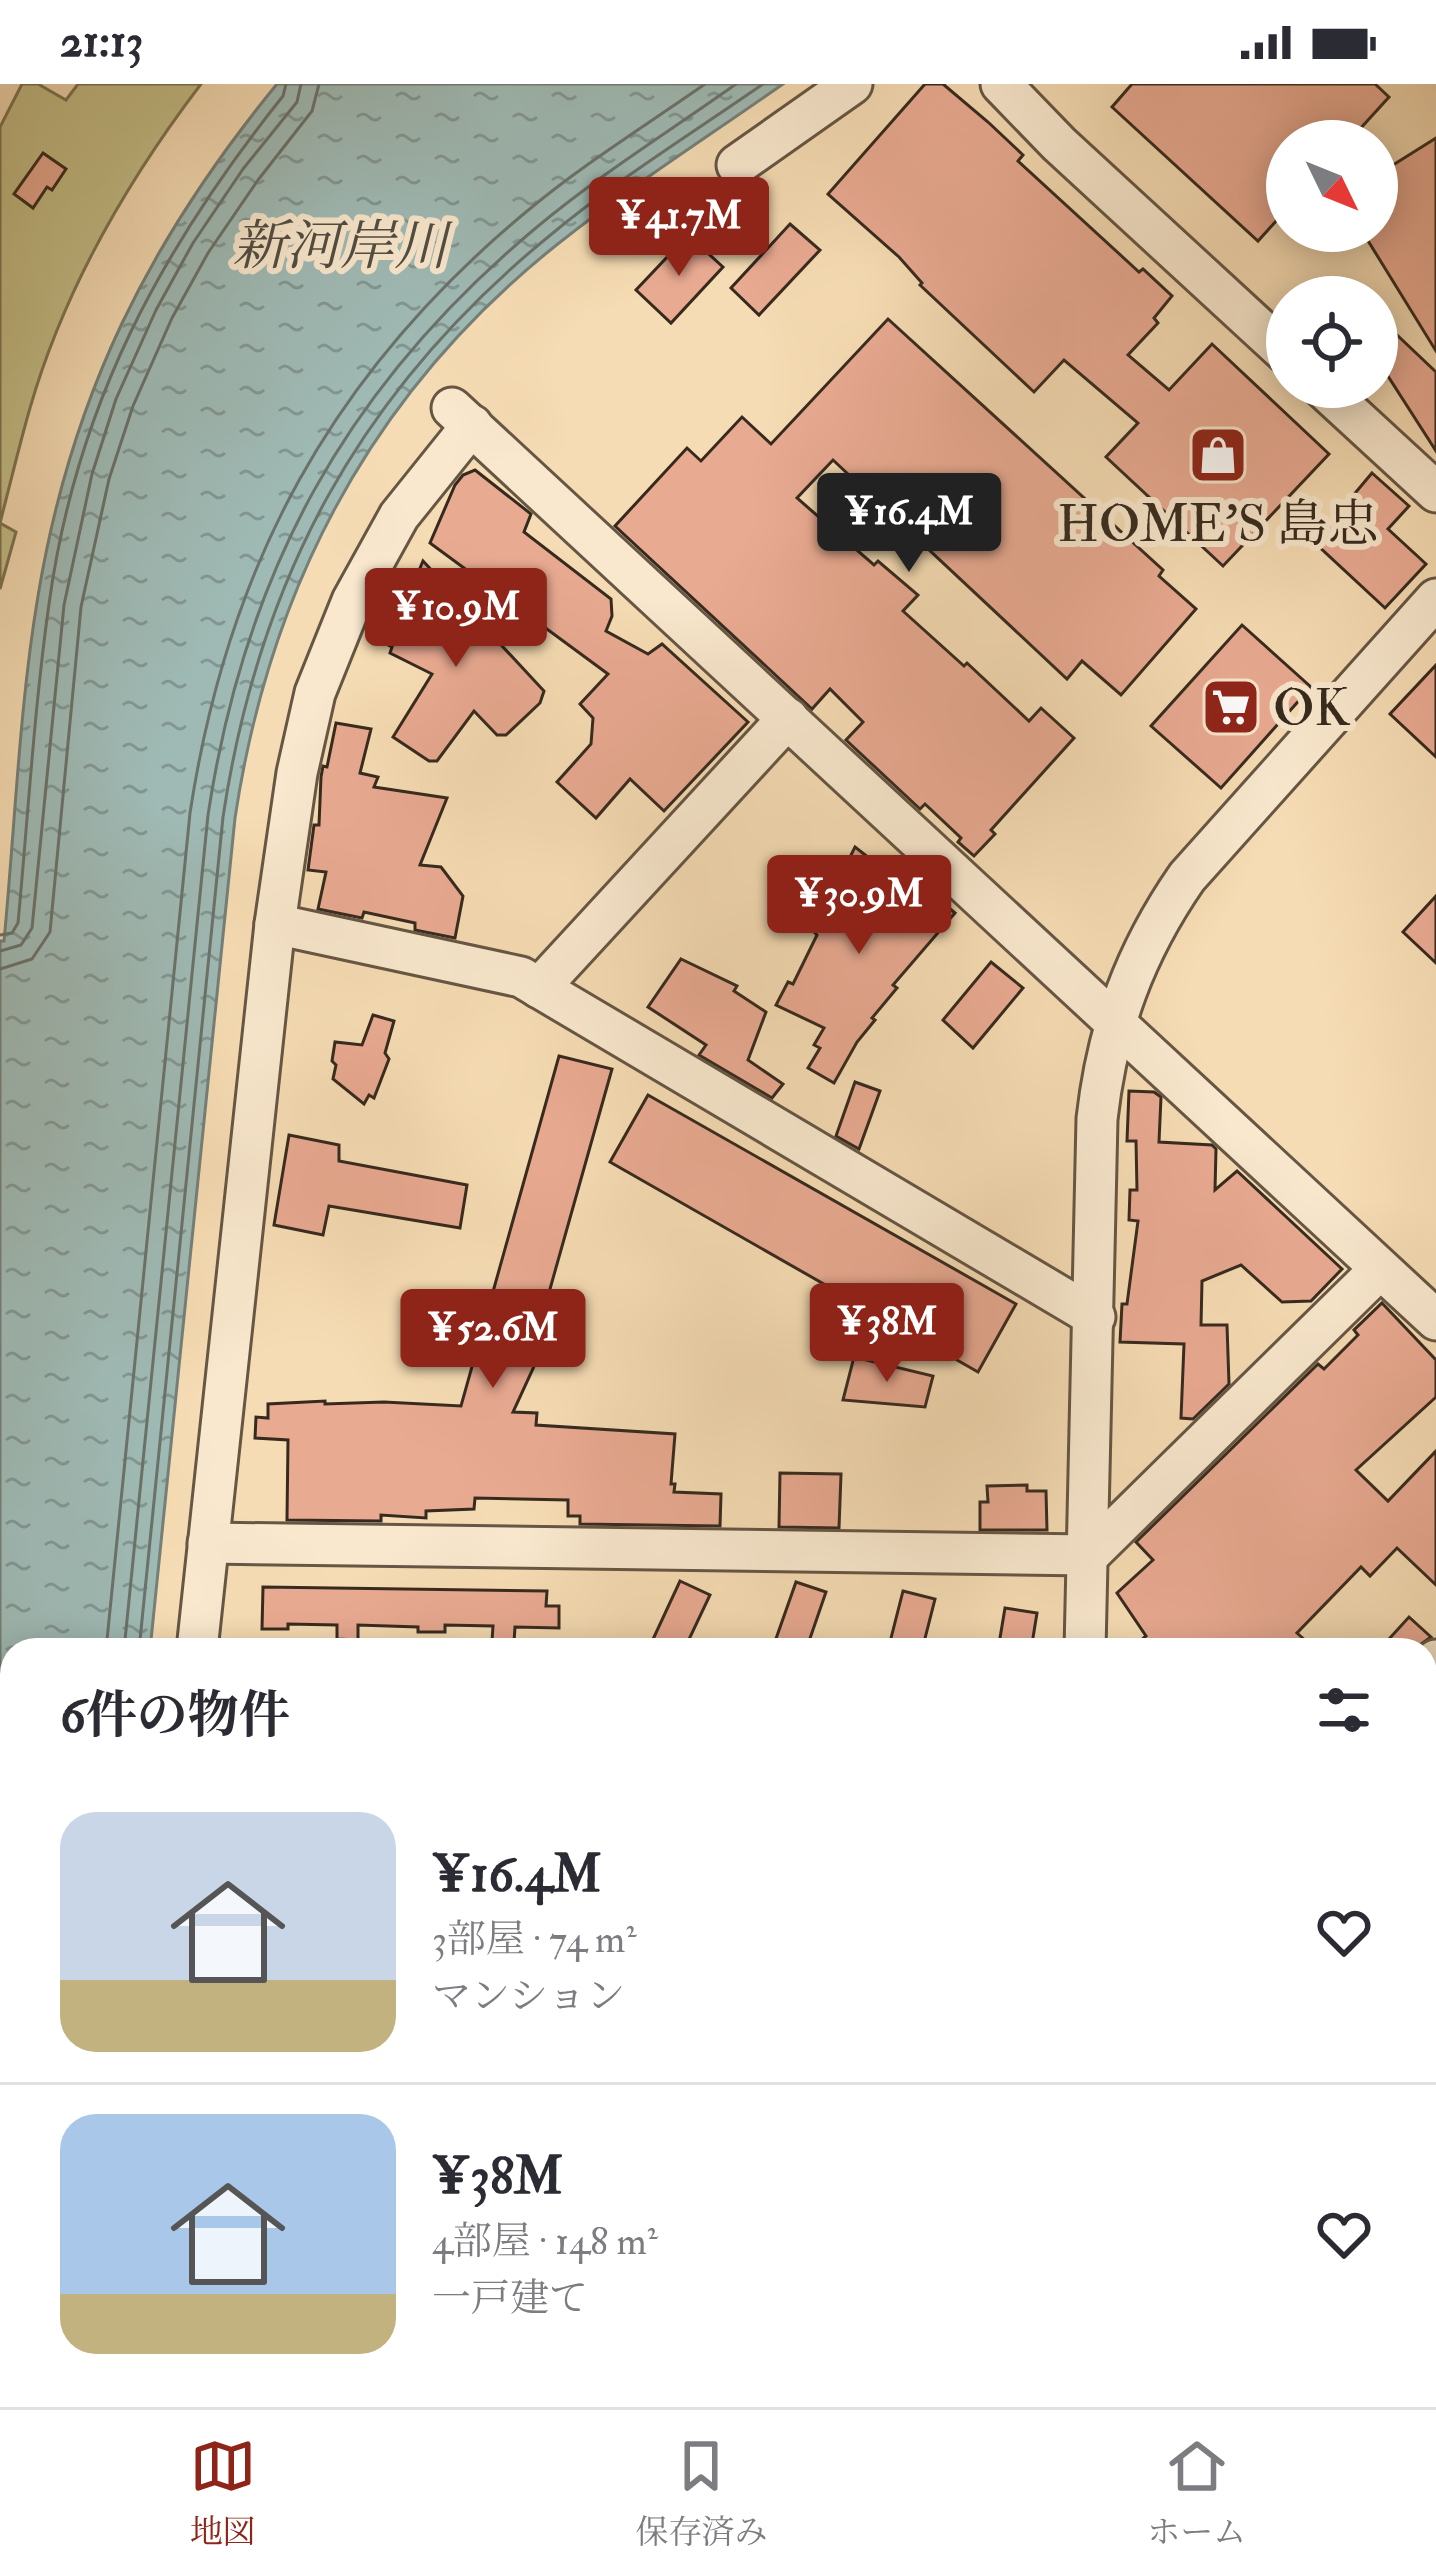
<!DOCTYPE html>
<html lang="ja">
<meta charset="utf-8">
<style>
:root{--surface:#fff;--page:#f2f2f3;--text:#2b2b33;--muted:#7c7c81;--line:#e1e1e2;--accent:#8f2418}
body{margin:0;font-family:"IM FELL Double Pica","Noto Serif JP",serif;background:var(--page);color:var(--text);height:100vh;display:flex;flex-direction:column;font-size:45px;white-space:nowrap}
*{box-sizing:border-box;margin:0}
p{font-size:39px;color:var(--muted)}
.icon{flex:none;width:66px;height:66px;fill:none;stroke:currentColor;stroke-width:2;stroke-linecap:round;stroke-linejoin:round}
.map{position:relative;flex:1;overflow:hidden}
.side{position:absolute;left:0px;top:1554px;width:1437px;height:771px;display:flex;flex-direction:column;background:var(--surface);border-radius:36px 36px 0 0;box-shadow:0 6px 30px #0003}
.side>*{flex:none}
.needle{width:78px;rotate:133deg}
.fabs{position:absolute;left:1266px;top:36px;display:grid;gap:24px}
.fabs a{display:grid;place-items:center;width:132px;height:132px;border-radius:50%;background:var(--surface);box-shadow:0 6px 30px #0003;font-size:60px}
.price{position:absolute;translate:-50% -102px;padding:0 27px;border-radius:12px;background:var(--accent);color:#fff;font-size:39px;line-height:78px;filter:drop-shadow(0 3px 6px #0008)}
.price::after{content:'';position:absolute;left:50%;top:72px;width:36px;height:27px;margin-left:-18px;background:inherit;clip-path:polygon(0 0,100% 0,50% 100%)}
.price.active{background:#222;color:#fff}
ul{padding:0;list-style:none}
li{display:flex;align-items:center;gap:36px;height:300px;padding:0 60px}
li+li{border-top:3px solid var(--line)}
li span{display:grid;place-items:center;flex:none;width:336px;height:240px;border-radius:36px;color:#555}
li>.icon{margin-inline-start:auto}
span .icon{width:144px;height:144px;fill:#fffc;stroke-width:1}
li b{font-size:51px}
h2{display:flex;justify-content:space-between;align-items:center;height:144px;padding:0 60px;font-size:51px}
.status{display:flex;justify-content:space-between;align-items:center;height:84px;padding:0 60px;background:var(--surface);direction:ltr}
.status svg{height:33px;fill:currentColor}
.tab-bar{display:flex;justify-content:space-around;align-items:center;height:168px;border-top:3px solid var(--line);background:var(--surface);font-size:33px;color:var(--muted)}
.tab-bar a{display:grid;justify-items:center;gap:6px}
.tab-bar .active{color:var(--accent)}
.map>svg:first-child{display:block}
.green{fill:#c4be87;stroke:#7d7452;stroke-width:3}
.water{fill:url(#water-ripples);stroke:#758079;stroke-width:3}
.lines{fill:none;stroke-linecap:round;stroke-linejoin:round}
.shore{stroke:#6a726a;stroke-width:3}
.building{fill:#e9aa92;stroke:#362a1e;stroke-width:3}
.minor-casing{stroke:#665644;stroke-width:45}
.minor{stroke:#f9e8ce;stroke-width:39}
.labels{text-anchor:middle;stroke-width:12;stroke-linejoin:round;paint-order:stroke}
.poi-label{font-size:51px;fill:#362a1e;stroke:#f9e8ce}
.water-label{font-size:54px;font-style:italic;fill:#504e44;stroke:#f9e8ce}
</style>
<div class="status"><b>21:13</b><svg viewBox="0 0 49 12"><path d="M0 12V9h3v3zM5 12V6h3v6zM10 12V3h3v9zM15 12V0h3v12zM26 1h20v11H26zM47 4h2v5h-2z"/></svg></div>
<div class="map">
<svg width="1436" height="2323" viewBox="0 0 1436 2323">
<defs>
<pattern id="water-ripples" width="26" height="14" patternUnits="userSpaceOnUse" patternTransform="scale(3)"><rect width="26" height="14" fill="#9fbab5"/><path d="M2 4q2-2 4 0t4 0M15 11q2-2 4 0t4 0" fill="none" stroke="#829793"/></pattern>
</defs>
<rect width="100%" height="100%" fill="#f6dcb4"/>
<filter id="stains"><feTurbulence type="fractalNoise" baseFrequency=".00167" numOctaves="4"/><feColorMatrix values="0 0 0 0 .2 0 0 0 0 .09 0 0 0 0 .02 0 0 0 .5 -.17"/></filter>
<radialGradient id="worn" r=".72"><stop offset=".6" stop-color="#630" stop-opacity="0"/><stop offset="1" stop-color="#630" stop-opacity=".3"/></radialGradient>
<path class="green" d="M22,0H38L66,16L78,0H201C127,97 64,206 30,324C19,362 10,401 0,439L16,448L0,505V43Z"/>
<path class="water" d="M277,0H783C709,52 631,102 559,159C372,307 270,501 235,734L150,1566H12V2313H92V2323H0V857H4C15,743 19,625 38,512C71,312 149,156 277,0Z"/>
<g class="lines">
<g class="shore">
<path d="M0,851L12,849L18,839C28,733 34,626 49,520C76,322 160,166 283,12L286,0"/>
<path d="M0,867L21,861L32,844L64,521L92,390L116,315L156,226L193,159L243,85L297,18L301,0"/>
<path d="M0,885L32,875L50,848L81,523L109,395L133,322L172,234L208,169L258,96L312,27L319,0"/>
<path d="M106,1566L190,729C228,480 332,289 526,128C582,81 645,42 705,0"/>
<path d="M124,1566L208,731C245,487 346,302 537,143C599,91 670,47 736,0"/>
<path d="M139,1566L223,733C259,494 360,307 548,153C615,97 691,50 763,0"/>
</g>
</g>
<g class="building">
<path d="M925,0H943L988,38L1023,71L1018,77L1139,188L1143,185L1172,212L1154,234L1158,239L1128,271L1169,306L1212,260L1329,370L1223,482L1106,373L1138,339L1064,276L1034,308L920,201L922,199L899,173L828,110Z"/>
<path d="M1132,0H1375L1389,13L1349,57H1287V125L1258,157L1112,23Z"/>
<path d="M1436,54V267L1362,147H1377V91Z"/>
<path d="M43,69L66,85L52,106L47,103L33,124L14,110Z"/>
<path d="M790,140L820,166L759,231L731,204Z"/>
<path d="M688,151L723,183L671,239L636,206Z"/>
<path d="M1377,232L1436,288V367L1377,275Z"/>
<path d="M888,235L1163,486L1159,492L1196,525L1121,611L1082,577L1067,595L833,376L797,414L874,481L878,477L918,511L903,527L964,582L967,579L1029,637L1041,624L1074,654L991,746L995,750L974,772L958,758L961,754L925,720L920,725L846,656L863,638L830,605L812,625L615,442L687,364L701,377L742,333L771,360Z"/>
<path d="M475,386L531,430L524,448L611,515L612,532L606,547L648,570L662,560L748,638L664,727L630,695L596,734L557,698L591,660L593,634L580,620L608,590L430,459L455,401L463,391Z"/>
<path d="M1372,389L1409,422L1388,445L1426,480L1385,524L1314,458Z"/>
<path d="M423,477L544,607L540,619L506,651H497L474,627L437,677H429L393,653L432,590L390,569L392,563L388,561Z"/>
<path d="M1242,541L1311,603L1221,704L1151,642Z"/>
<path d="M1436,581V673L1390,630Z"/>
<path d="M336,639L371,645L360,689L378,693L374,703L447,714L420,781L441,783L463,812L455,854L415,846V839L364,828L362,834L318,825L326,788L308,786L314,741H319L321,693L323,682L327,683Z"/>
<path d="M855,763L930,822L937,814L955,829L893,901L897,904L872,934L875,936L857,958L834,999L808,984L820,964L814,961L824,944L776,921L788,898L793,900L817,851L813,847Z"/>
<path d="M1436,812V879L1403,848Z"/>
<path d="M681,875L737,902L734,907L766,928L748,976L783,1000L772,1014L699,971L706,961L648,923Z"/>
<path d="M991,878L1023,904L973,964L943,936Z"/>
<path d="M373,931L394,937L385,969L389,975L374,1014L369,1011L364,1020L333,995L336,981L332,977L335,958L362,961Z"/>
<path d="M559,972L612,985L539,1244L533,1274L537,1276L513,1328L537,1329L536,1341L675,1350L671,1400H675L674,1408L721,1410L720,1442L580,1440V1432H568V1416L475,1414L474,1425L426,1427V1434L381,1431V1437L287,1436L288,1356L255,1354L256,1333L268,1334V1320L325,1317V1320L384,1318L461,1322Z"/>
<path d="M855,998L880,1007L859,1065L836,1052Z"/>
<path d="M1129,1007L1154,1008L1161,1013L1159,1058L1212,1061L1216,1065L1215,1106L1237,1087L1342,1185L1311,1217L1282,1218L1241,1181L1202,1197L1201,1241H1227L1229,1300L1193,1335L1181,1334L1184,1260L1120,1258L1122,1220H1127L1138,1137L1129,1136L1130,1106H1137L1136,1057H1127Z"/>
<path d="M648,1011L1016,1220L978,1288L610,1078Z"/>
<path d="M289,1051L339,1061V1077L467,1101L460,1144L329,1122L323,1151L274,1141Z"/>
<path d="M1382,1219L1436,1276V1313L1356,1386L1388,1417L1436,1367V1501L1397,1464L1370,1492L1361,1483L1297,1549L1316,1566H1130L1146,1552L1117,1509L1153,1476L1136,1458L1318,1280L1324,1285L1358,1251L1354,1246Z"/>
<path d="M854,1273L933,1292L925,1323L843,1316Z"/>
<path d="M780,1389L841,1390L839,1444L779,1443Z"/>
<path d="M1027,1401V1407H1046L1047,1446H980V1418H988L987,1402Z"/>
<path d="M680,1497L710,1511L684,1566H648Z"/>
<path d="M796,1498L826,1508L806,1566H772Z"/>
<path d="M263,1503L547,1507L546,1522H559V1544L515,1543L514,1558L492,1557L493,1542L445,1541V1548H418V1543L358,1541V1556L337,1555V1541L288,1540V1545H262Z"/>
<path d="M903,1507L935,1515L922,1566H888Z"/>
<path d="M1005,1524L1037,1529L1031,1566H998Z"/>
<path d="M1409,1533L1431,1553L1413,1566H1379Z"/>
</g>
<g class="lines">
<g class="minor-casing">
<g id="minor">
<path d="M1001,0L1059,60L1287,270"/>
<path d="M737,81L852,0"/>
<path d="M1322,303L1436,408"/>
<path d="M452,324L1436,1236"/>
<path d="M275,840L521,893L1095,1233"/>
<path d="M539,904L788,634"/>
<path d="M208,1459L1089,1471L1380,1185"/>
<path d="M197,1566L275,840L297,689L315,609L352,517L399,432L472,341"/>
<path d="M1085,1566L1097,1035C1107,944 1135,868 1187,793L1436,515"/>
<path d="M1425,1588L1436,1576"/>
<path d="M1425,1946L1436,1932"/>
<path d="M160,2313V2323"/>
<path d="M1205,2313L1216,2323"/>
<path d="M1071,2323V2313"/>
</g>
</g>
<use href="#minor" class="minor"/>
</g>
<defs>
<g id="shop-square" transform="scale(3)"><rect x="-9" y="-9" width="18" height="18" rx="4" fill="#8f2418" stroke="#f9e8ce"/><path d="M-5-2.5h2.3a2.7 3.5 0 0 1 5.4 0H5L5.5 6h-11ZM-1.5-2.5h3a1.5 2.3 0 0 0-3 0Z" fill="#fff"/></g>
<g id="supermarket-square" transform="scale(3)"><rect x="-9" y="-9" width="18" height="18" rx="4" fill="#8f2418" stroke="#f9e8ce"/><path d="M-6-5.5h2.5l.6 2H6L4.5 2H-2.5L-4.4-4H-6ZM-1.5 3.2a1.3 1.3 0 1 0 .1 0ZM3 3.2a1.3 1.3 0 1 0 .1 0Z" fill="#fff"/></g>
</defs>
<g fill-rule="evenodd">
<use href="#shop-square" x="1218" y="371"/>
<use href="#supermarket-square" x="1231" y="623"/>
</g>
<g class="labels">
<g class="poi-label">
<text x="1218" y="457">HOME'S 島忠</text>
<text x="1273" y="641" text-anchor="start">OK</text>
</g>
<g class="water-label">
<text x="340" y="180">新河岸川</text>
</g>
</g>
<rect width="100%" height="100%" filter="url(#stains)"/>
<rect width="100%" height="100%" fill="url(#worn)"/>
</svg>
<div class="fabs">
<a><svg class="needle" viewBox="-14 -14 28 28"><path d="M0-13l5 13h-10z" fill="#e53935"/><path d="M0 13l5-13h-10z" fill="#7c7c81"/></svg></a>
<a><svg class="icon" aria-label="locate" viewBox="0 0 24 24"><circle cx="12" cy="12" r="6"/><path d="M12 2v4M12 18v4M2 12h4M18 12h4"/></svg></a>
</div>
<b class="price" style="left:679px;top:195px">¥41.7M</b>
<b class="price active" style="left:909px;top:491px">¥16.4M</b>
<b class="price" style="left:456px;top:586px">¥10.9M</b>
<b class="price" style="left:859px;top:873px">¥30.9M</b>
<b class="price" style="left:887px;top:1301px">¥38M</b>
<b class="price" style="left:493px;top:1307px">¥52.6M</b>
<section class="side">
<h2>6件の物件<svg class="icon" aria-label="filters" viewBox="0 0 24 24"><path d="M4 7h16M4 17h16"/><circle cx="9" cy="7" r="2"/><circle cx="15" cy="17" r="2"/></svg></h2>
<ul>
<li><span style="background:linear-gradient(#c9d6e8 70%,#c2b280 0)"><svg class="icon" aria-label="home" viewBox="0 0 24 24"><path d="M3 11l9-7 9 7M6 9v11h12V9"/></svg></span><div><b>¥16.4M</b><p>3部屋 · 74 m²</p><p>マンション</p></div><svg class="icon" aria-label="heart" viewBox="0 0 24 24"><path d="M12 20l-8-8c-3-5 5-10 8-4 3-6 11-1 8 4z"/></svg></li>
<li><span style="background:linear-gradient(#a9c7e8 75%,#c2b280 0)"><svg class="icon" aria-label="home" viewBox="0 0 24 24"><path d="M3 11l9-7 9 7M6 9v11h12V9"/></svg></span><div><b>¥38M</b><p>4部屋 · 148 m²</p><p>一戸建て</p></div><svg class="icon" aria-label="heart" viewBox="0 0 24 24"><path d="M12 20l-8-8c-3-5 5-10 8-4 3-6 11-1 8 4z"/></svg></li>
</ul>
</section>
</div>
<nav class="tab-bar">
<a class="active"><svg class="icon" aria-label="map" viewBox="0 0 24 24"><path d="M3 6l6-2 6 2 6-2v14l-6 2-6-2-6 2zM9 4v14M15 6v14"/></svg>地図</a>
<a><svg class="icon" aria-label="saved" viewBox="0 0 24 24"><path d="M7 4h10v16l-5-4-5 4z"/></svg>保存済み</a>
<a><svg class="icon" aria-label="home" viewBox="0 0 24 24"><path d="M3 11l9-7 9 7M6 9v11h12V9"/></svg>ホーム</a>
</nav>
